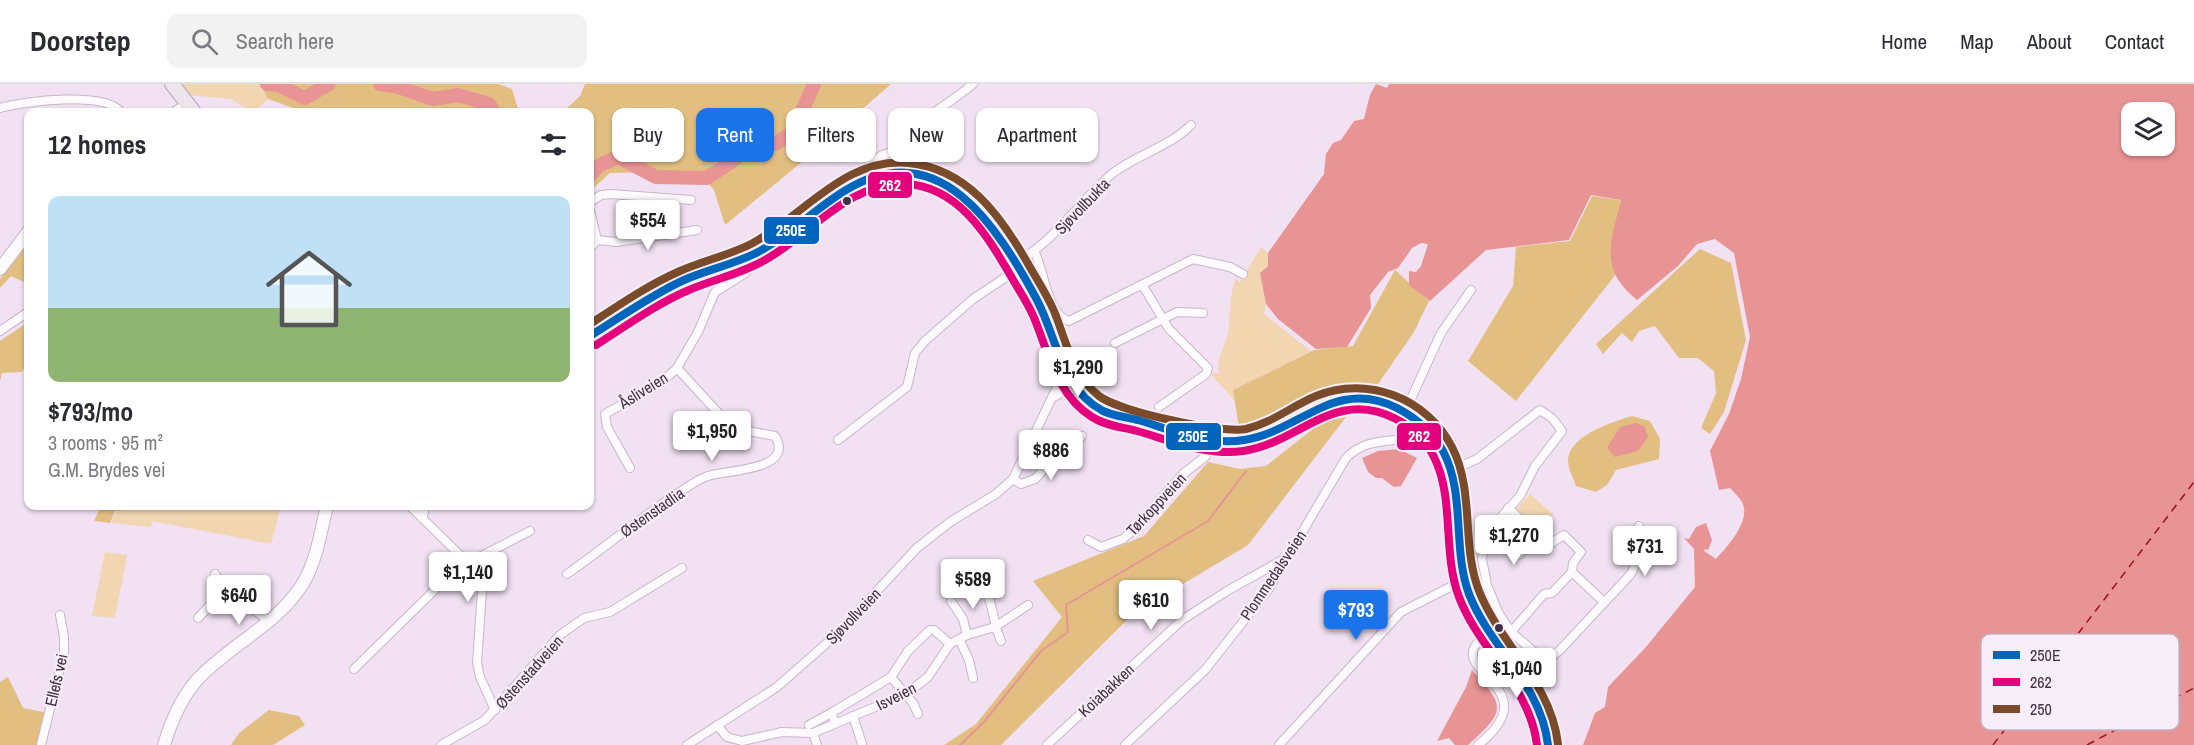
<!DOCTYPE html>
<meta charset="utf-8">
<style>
:root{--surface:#fff;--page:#f2f2f3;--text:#2b2b33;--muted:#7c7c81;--line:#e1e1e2;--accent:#1a73e8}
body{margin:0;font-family:"Archivo Narrow",sans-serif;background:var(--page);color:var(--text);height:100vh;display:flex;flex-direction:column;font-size:22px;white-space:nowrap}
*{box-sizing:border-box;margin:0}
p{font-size:20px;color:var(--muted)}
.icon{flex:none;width:33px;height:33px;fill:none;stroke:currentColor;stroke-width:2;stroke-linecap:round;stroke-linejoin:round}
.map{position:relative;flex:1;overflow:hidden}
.drawer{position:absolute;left:24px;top:24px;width:570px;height:402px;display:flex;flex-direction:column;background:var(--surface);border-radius:12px;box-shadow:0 2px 4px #0004}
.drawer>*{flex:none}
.guide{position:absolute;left:612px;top:24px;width:570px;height:54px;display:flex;gap:12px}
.tools{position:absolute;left:2121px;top:18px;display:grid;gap:12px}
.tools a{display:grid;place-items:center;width:54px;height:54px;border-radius:12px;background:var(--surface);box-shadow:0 2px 4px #0004;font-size:30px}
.price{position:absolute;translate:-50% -51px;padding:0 14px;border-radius:6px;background:#fff;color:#222;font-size:20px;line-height:39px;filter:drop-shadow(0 2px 3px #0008)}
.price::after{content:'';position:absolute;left:50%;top:36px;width:18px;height:14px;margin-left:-9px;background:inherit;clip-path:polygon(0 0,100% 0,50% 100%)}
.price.active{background:var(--accent);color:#fff}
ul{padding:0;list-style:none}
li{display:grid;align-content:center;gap:12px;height:318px;padding:0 24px}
li span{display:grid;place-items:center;height:186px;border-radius:12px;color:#555}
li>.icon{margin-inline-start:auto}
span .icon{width:108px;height:108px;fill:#fffc;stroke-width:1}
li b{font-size:26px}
h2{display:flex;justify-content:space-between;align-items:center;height:72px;padding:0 24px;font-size:26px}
.tag{padding:0 21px;border-radius:12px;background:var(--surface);box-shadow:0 2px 4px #0004;font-size:21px;line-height:54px}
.tag.active{background:var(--accent);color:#fff}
header{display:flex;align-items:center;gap:36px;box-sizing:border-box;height:84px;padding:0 30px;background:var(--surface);border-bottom:2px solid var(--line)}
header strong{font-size:28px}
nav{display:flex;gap:33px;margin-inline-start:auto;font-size:21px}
.search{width:420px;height:54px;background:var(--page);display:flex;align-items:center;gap:15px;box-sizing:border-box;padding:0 21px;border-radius:12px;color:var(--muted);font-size:22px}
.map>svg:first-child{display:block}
.green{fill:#f2d6b2}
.forest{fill:#e2bf81}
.water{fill:#e89394;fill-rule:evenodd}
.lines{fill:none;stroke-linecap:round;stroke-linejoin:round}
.stream{stroke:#e89394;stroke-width:2}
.river{stroke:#e89394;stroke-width:14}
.ferry{stroke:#9e0f1c;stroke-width:1.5;stroke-dasharray:8 6;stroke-linecap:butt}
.street-casing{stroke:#c7b7c8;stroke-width:10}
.secondary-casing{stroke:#c7b7c8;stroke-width:14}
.primary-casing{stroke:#b6a5b7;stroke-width:16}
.street{stroke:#fdfafd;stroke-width:8}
.secondary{stroke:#fdfafd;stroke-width:12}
.primary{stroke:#ece5ec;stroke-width:14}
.bus-1-casing{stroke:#f8eef9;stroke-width:12}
.bus-2-casing{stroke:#f8eef9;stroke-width:12}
.bus-3-casing{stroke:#f8eef9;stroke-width:12}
.bus-1{stroke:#0065bd;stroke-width:8}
.bus-2{stroke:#e5007d;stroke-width:8}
.bus-3{stroke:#7a4b2a;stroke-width:8}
.bus-dot{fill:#433044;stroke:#f8eef9;stroke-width:2}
.labels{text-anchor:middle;stroke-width:4.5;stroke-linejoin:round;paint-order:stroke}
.street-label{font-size:16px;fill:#433044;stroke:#f8eef9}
.key{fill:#f8eef9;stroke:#c2b5c3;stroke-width:1.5}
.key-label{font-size:16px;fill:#433044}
.line-badge{stroke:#f8eef9;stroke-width:2}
.badge-label{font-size:16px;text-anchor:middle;font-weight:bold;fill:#fff}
</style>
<header>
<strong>Doorstep</strong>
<div class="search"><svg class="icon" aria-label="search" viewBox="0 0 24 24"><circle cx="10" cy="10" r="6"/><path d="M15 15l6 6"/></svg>Search here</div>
<nav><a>Home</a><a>Map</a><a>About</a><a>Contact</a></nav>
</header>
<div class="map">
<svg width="2194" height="661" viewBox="0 0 2194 661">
<rect width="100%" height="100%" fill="#f1e1f2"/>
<g class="green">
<path d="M182,0H261L268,15L254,28L230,15L189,11Z"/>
<path d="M1261,163L1268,169V182L1260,189L1266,220L1264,230L1311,267L1233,306L1235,317L1210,289H1219C1215,274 1226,263 1228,248C1231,227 1229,210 1237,191V196L1240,198Z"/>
<path d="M1530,410L1553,430L1539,446L1516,425Z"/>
<path d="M118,422H281L271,460L152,437L151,443L111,439Z"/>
<path d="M105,468L127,471L115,534L92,532Z"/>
</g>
<g class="forest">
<path d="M261,0H498L512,5L519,28H304L268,15Z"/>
<path d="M585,0H891L803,77L725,141L714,106L698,87L610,89L590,107V28H563L580,12Z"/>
<path d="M1592,112L1620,116V185L1516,317L1468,277L1513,202L1516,163L1570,157Z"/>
<path d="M28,152V200L11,192L0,204V195Z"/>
<path d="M1700,165L1731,179L1746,256L1724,328L1710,350L1701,344L1716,309L1714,287L1698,274H1679L1655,242L1639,247L1632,258L1622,249L1603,270L1596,260Z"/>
<path d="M1395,186L1429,217L1414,248L1374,306L1341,307L1317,315L1279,338L1240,350L1233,306L1314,266L1353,262Z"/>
<path d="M28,238V281L21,288L2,289L0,297V257Z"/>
<path d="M1632,332L1650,337L1660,355L1659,375L1616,386L1607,401L1596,408L1576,402C1574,395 1567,383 1568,375C1571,351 1612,338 1632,332Z"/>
<path d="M1346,333L1248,461L1133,530L1001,661H944L976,640L1062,533L1033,497L1144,452L1208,378L1240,385L1266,382L1323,337Z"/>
<path d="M101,422H117L110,439L94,437Z"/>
<path d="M8,593L23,624L48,629L42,661H0V598Z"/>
<path d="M269,626L299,632L305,641L273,661H231L239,649Z"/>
</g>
<g class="water">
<path d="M1376,0L1387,4L1389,0H2194V661H1583L1595,629L1605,623L1608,603L1646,563L1695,503L1694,465L1684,454L1689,455L1696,443L1706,439L1712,456L1708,466L1705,465L1704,467L1716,475C1727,463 1752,436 1742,418C1739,413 1734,408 1730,404L1719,406L1710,367L1729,330L1741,295L1750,253L1734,169L1715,155L1697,160L1678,182L1637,216C1598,184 1611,158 1621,116L1591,111L1569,156L1486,166L1430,217L1409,201V187L1416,188L1421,182L1428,160L1421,159L1412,164L1398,184L1388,188L1370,211L1371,224L1347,263L1316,265L1278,235L1266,220L1260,189L1268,182V169L1324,90L1326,70L1333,59L1341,56L1354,37L1364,35L1370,11ZM2164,28V62H2132V28Z"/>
<path d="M1636,339L1645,343L1648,353L1638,367L1615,373L1607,364L1620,343Z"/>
<path d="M1399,365L1417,374L1401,402L1394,403L1382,394H1376L1368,388L1362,374L1378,367Z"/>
<path d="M1472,586C1507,623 1505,628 1468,661H1455L1449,654L1437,657L1466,603Z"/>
</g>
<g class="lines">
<path class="stream" d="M960,661L984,638L1041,567L1068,548L1066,521L1208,437L1246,387"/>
<g class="river">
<path d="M267,0L278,1L305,14L329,0"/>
<path d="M380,0L395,2L433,15L458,11L489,20L494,28"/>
<path d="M590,91L600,81L618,73L656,93L707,94L750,65L775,60L793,48L814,0"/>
</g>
<g class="ferry">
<path d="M1993,661L2194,398"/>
<path d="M2087,661L2194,604"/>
</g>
<g class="street-casing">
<g id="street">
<path d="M0,24C24,17 105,7 121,28"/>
<path d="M858,89L882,71L898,66"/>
<path d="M894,89C893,46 944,25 973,0"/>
<path d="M590,118L601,111L611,110L691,116"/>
<path d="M590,127L597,156"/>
<path d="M590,164L597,156L616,158L697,146"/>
<path d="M1035,169C1044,186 1047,231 1069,237L1193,175L1230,183L1243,190"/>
<path d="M1015,179C1056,157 1078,118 1113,89C1138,70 1169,63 1191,41"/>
<path d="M1143,202L1169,245L1208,284L1206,290L1159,323"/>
<path d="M0,247L28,228"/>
<path d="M1115,259L1177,228L1203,229"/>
<path d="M1405,328L1441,249L1471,206"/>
<path d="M838,356L907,303L915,269L925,257L973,215L1018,185"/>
<path d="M630,384L607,343L605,330L662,298L677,284L698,248L715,208L747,188L748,183L744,175"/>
<path d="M1450,387L1477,375L1540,326L1552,334L1562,347L1535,382L1520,412L1492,443L1485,457L1482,475L1487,501L1498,528L1511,548L1546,578"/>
<path d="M1013,395L1021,400L1035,395L1058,370L1082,352"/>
<path d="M410,422L479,490L482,507L477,579L480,593L495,626"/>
<path d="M421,422L424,428L422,434"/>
<path d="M1508,424L1548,461L1564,451L1581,468L1573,479L1572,488L1604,518"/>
<path d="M1492,443L1520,470L1537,450"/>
<path d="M1088,456L1101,463L1123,455L1133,446L1183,390L1206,372L1211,355"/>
<path d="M215,490L225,505L269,537"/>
<path d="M567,490C603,465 636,437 672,413C684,406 695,396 708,392C725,386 796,387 775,352L732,344L677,284"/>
<path d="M988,512C994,527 994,542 1001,557"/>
<path d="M951,517L963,535L967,551"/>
<path d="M198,534L225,505"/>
<path d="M1511,548L1544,510L1552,509L1572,488"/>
<path d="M959,555L969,576L973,594"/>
<path d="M354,585L456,485L530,447"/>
<path d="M891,593L913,619L918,630"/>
<path d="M1523,597L1560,566L1630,491C1637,482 1637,466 1633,456L1639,442"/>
<path d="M853,632L862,660"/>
<path d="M835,638L831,629L891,593L908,567L930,546H934L950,560"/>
<path d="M717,641L727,653L742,657L782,648L813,649L906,610L928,593L950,560L967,551L995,543L1028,521"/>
<path d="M809,641L831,629"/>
<path d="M813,649L817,661"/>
<path d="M41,661L64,568V553L60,531"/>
<path d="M441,661L485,636L560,551L584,534L610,528L682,484"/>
<path d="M687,661L777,603L836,551L917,464L950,438L996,410L1013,395L1057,303L1069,292H1078L1074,301L1052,314"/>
<path d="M1047,661L1182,536L1227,507L1286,474"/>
<path d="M1125,661L1205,586L1268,506L1346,374C1371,348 1401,364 1427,346"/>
<path d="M1279,661L1401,528L1464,496"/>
<path d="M1478,661C1546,607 1458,591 1475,562C1478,557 1486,553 1490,550"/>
</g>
</g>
<g class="secondary-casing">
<g id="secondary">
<path d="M177,28L188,22"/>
<path d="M0,185L28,148"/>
<path d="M164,661C171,638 181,614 197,596C230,560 280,540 305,496C317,474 321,446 327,422"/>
</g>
</g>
<g class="primary-casing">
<g id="primary">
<path d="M172,0L194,28"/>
<path d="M1045,235C1053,262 1065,295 1086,315C1104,331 1122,332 1144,338C1180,348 1217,363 1255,354C1279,349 1298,332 1320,322C1359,304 1407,319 1433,353C1466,397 1450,460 1470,510C1487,556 1551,614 1548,661"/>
<path d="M590,252L681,198L760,167L855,101L880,92L901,89L939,97L973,119L1006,164L1050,241"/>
</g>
</g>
<use href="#street" class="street"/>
<use href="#secondary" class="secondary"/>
<use href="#primary" class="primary"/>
<g class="bus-1-casing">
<path id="bus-1" d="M590,252C621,233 651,211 684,196C709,185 736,180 760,167C791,150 816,124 846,106C940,49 998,144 1037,216C1057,254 1061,305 1103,327C1114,332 1126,333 1138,336C1172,346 1208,362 1244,356C1301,347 1334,293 1397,324C1416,334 1433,349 1443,367C1466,411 1452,464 1469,510C1490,564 1541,600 1548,661"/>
</g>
<g class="bus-2-casing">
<path id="bus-2" d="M596,261C626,242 656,220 689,206C714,195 741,190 765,176C809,152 850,97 905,100C959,102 988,153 1012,194C1020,208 1029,221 1035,236C1049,271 1058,312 1092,333C1106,342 1122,343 1137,347C1172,357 1207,372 1243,367C1300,359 1334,303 1396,335C1412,343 1426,357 1434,373C1455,415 1442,468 1459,513C1479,566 1530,602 1537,661"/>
</g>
<g class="bus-3-casing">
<path id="bus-3" d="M590,240C619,221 648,201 680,187C703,177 729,171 751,160C803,133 845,72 909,79C967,85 1000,131 1027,178C1036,194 1046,209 1054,227C1066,256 1072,291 1099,312C1118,327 1221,350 1246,345C1272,339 1292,322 1316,312C1367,291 1427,314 1452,363C1475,408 1461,461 1479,507C1501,562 1551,598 1558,660"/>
</g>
<use href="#bus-1" class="bus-1"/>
<use href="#bus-2" class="bus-2"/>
<use href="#bus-3" class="bus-3"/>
</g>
<g class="bus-dot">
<circle cx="847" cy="117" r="5"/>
<circle cx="1499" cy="544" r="5"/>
</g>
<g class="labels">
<g class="street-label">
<text transform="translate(1082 122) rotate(-46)" y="6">Sjøvollbukta</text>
<text transform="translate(643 306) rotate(-32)" y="6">Åsliveien</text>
<text transform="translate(1156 420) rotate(-47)" y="6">Tørkoppveien</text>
<text transform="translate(652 428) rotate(-35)" y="6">Østenstadlia</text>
<text transform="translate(1273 491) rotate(-56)" y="6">Plommedalsveien</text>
<text transform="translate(853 532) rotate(-46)" y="6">Sjøvollveien</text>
<text transform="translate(529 588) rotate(-48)" y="6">Østenstadveien</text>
<text transform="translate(56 596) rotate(-77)" y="6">Ellefs vei</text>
<text transform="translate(1106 606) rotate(-43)" y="6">Koiabakken</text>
<text transform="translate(896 612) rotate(-27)" y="6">Isveien</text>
</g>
</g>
<rect x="1981" y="550" width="198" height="96" rx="9" class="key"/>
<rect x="1993" y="567" width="27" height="8" fill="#0065bd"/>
<rect x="1993" y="594" width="27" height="8" fill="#e5007d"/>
<rect x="1993" y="621" width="27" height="8" fill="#7a4b2a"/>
<g class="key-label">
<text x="2030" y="577">250E</text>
<text x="2030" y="604">262</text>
<text x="2030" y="631">250</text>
</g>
<g class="line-badge">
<rect x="867" y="87" width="46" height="28" rx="6" fill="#e5007d"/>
<rect x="763" y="132" width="57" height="29" rx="6" fill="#0065bd"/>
<rect x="1396" y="338" width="46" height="29" rx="6" fill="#e5007d"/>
<rect x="1165" y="338" width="57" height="29" rx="6" fill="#0065bd"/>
</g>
<g class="badge-label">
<text x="890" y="107">262</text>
<text x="791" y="152">250E</text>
<text x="1419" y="358">262</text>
<text x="1193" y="358">250E</text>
</g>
</svg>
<div class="tools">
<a><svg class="icon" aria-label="layers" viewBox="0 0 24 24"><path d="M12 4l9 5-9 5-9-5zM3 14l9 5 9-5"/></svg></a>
</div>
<b class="price" style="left:648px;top:167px">$554</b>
<b class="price" style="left:1078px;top:314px">$1,290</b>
<b class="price" style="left:712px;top:378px">$1,950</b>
<b class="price" style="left:1051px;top:397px">$886</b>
<b class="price" style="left:1514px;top:482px">$1,270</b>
<b class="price" style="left:1645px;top:493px">$731</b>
<b class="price" style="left:468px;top:519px">$1,140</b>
<b class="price" style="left:973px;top:526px">$589</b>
<b class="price" style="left:239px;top:542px">$640</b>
<b class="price" style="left:1151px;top:547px">$610</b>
<b class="price active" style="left:1356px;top:557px">$793</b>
<b class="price" style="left:1517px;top:615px">$1,040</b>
<div class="guide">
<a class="tag">Buy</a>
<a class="tag active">Rent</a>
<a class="tag">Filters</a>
<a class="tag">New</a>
<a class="tag">Apartment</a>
</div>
<section class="drawer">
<h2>12 homes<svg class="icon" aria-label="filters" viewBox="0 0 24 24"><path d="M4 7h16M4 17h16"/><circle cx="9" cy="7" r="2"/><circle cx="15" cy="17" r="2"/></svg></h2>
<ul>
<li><span style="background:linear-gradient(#bfe0f5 60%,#8fb573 0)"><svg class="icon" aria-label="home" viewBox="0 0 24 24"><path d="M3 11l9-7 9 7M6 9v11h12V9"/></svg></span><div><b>$793/mo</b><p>3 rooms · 95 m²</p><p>G.M. Brydes vei</p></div></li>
</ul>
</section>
</div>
